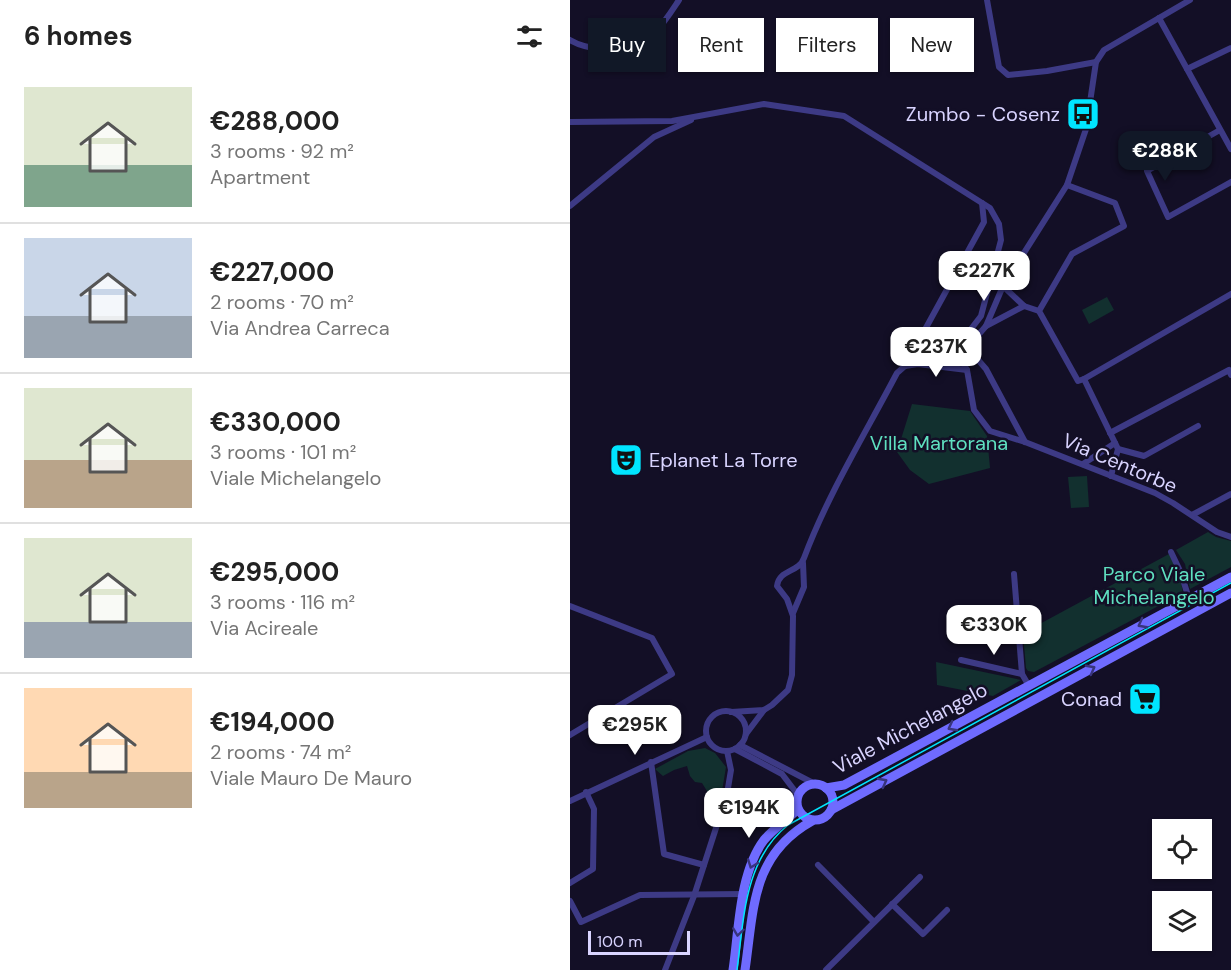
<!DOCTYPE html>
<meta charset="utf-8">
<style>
:root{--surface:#fff;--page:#f6f6f6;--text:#222;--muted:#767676;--line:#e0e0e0;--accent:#111827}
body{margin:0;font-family:"DM Sans",sans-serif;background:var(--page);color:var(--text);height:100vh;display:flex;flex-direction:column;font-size:22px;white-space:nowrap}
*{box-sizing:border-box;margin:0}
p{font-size:20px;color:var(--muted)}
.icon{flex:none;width:33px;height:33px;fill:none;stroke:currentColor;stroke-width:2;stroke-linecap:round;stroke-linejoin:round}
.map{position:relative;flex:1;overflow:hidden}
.details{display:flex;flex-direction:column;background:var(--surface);width:570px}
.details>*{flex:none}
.top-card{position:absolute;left:18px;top:18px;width:552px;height:54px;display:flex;gap:12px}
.controls{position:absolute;left:582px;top:819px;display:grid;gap:12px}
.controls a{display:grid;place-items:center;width:60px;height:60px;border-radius:0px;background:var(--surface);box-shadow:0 2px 4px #0004;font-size:30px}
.scale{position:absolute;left:18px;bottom:15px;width:102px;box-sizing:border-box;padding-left:6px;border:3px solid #d9d4ff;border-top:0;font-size:16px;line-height:21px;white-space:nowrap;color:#d9d4ff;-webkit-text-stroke:4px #130f26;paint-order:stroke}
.price{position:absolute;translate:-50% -51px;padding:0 14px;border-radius:12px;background:#fff;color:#222;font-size:20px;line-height:39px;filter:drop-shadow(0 2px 3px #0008)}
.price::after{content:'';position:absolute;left:50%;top:36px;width:18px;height:14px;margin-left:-9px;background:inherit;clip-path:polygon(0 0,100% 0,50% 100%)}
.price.selected{background:var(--accent);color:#fff}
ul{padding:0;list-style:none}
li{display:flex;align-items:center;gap:18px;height:150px;padding:0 24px}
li+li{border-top:2px solid var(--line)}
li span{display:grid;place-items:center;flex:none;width:168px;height:120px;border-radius:0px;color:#555}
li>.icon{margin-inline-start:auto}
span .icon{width:72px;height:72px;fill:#fffc;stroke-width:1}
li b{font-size:26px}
h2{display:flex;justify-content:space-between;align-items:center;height:72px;padding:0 24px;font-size:26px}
.tag{padding:0 21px;border-radius:0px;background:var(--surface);box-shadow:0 2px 4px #0004;font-size:21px;line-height:54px}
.tag.selected{background:var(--accent);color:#fff}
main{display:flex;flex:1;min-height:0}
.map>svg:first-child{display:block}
.green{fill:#12302f}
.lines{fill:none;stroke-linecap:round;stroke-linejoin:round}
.street{stroke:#3d3a85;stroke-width:6}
.secondary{stroke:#6f6bff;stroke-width:9}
.tram{stroke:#00e5ff;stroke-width:1.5}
.oneway{stroke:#38347d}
.labels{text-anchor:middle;stroke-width:5;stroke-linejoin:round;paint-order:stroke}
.poi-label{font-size:20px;fill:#d9d4ff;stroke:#130f26;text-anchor:end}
.park-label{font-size:20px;fill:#5fe0c0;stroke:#130f26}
.street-label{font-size:20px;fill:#d9d4ff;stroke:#130f26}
</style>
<main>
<section class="details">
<h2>6 homes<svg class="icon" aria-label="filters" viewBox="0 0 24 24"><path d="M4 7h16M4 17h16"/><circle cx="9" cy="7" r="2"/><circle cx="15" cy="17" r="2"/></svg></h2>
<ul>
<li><span style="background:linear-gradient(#dfe7d0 65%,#7fa58c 0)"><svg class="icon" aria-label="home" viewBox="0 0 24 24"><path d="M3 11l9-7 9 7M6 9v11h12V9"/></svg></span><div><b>€288,000</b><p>3 rooms · 92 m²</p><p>Apartment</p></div></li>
<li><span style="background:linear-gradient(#c9d6e8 65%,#9aa5b1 0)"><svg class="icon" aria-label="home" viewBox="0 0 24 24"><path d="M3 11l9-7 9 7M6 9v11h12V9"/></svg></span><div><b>€227,000</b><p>2 rooms · 70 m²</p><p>Via Andrea Carreca</p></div></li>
<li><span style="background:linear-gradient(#dfe7d0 60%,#b9a48a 0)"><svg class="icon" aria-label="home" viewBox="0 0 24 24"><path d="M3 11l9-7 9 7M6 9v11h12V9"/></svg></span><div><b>€330,000</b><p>3 rooms · 101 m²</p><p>Viale Michelangelo</p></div></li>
<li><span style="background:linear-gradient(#dfe7d0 70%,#9aa5b1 0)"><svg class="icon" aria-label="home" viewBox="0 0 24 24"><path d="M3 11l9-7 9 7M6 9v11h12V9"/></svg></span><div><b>€295,000</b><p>3 rooms · 116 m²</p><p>Via Acireale</p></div></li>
<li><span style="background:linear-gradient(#ffd9b3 70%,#b9a48a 0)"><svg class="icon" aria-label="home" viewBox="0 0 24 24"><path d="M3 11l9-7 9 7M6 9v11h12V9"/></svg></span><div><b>€194,000</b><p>2 rooms · 74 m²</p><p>Viale Mauro De Mauro</p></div></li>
</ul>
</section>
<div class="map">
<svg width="661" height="970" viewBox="0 0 661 970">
<rect width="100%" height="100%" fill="#130f26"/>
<g class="green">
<path d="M537,297L544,310L519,324L512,310Z"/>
<path d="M342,404L400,411L417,436L420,468L359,484L340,470L327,452Z"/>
<path d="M517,476L519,507L501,508L498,477Z"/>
<path d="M638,532L646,537L661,541V567L620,589L615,564L606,550Z"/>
<path d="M599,554L609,572L613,593L464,672L458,671L456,668L453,633Z"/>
<path d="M366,662L451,680L423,696L367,685Z"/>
<path d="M135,748L145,753L156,767L151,797L141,811L137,791L132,783L125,782L120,776L117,766L104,770L93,776L85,769L118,751Z"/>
</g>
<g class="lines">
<g class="street">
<path d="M417,0L429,67L438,75L477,71L526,62"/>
<path d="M589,18L661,149"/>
<path d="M0,40C10,46 20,48 32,49C39,50 48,51 55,50C79,48 97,18 109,0"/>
<path d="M617,69L661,48"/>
<path d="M0,122L102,121L194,104L274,116L420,208L429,224L431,240L411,316L391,342L390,358L397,370L404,410L420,431L455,442L585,493L603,503L647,532L661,537"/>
<path d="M650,130L577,171L598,217L661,182"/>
<path d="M497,185L545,203L554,226L502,254L469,311L508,381L514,379L661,294"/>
<path d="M0,206L84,137L121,120"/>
<path d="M433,286L454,306L469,311"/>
<path d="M454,306L416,326L403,341L402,353L416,369L455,442"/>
<path d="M416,326L433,286L497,185L516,129L526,62L534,50L620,0"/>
<path d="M335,366L348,364L397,370"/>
<path d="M514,379L548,449L541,476"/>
<path d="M540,433L659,370L661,375"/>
<path d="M548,449L574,456L628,426"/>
<path d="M513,464L545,443"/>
<path d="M622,515L661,494"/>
<path d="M601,552L611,573L619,599"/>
<path d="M444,574L452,674L459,686"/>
<path d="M0,606L82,638L102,674L0,735"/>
<path d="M223,613L234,587L233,563"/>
<path d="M391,660L452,674"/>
<circle cx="156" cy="731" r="20"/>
<path d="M161,712L194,710L202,705L218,690L222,675L223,616L217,599L207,586C209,569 229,573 234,558C258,494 295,434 327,373L335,366L414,222L412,203"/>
<path d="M176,734L194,710"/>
<path d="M170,745L247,785"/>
<path d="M165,749L212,774L228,795"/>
<path d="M81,762L94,854L134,865"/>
<path d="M0,801L137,737"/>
<path d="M248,865L304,922"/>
<path d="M0,883L23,869L24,809L16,792"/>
<path d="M0,901L11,922L70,895L174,894"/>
<path d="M322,904L353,934L377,910"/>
<path d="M95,970L124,896L157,794L161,770L157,751"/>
<path d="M256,970L350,877"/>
</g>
<g class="secondary">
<circle cx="245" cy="802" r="18"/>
<path d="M256,788L274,785L661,577"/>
<path d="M261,810L661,593"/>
<path d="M163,970C169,930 169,873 194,840C204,828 217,820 228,809"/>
<path d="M175,970C184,909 181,855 242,821"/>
</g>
<path class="tram" d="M167,970C174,919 174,860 218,825L661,583"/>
</g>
<defs><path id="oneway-chevron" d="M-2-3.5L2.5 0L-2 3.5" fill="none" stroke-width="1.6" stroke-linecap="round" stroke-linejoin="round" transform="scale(1.5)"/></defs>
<g class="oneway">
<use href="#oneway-chevron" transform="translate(572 624) rotate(152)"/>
<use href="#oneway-chevron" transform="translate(521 669) rotate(-28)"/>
<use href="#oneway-chevron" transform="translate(382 727) rotate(152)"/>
<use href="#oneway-chevron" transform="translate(313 782) rotate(-28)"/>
<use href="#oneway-chevron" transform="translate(182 864) rotate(110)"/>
<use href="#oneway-chevron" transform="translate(168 932) rotate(98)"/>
</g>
<defs>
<g id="bus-square" transform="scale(1.725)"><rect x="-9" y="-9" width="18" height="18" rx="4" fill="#00e5ff" stroke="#130f26"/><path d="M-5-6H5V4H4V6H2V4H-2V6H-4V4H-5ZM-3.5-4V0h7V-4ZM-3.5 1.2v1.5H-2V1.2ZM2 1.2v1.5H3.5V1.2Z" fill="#111"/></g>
<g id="theatre-square" transform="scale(1.725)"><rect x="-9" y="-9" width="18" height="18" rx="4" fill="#00e5ff" stroke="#130f26"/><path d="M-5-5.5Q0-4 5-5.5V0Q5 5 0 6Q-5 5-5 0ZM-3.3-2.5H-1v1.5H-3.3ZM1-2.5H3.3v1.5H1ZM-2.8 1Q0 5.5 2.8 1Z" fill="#111"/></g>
<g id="supermarket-square" transform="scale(1.725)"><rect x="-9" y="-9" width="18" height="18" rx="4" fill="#00e5ff" stroke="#130f26"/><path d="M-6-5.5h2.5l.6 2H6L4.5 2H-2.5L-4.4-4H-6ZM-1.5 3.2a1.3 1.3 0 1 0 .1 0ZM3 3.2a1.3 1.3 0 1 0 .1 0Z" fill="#111"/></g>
</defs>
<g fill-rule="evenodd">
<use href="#bus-square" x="513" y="114"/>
<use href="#theatre-square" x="56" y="460"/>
<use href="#supermarket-square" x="575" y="699"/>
</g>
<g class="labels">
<g class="poi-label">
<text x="490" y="121">Zumbo - Cosenz</text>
<text x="79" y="467" text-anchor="start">Eplanet La Torre</text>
<text x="552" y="706">Conad</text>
</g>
<g class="park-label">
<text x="369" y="450">Villa Martorana</text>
<text x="584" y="581">Parco Viale<tspan x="584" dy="23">Michelangelo</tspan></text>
</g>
<g class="street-label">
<text transform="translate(550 463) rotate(23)" y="7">Via Centorbe</text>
<text transform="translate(340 728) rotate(-28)" y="7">Viale Michelangelo</text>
</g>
</g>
</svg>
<div class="controls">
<a><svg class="icon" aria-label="locate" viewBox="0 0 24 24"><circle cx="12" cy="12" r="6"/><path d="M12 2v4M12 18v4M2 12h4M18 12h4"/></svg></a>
<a><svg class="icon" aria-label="layers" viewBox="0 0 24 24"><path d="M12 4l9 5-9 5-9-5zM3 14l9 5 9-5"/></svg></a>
</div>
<div class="scale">100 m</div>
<b class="price selected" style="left:595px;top:182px">€288K</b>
<b class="price" style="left:414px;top:302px">€227K</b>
<b class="price" style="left:366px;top:378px">€237K</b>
<b class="price" style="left:424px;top:656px">€330K</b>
<b class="price" style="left:65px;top:756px">€295K</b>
<b class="price" style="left:179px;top:839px">€194K</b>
<div class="top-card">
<a class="tag selected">Buy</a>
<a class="tag">Rent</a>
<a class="tag">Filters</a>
<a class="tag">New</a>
</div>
</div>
</main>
